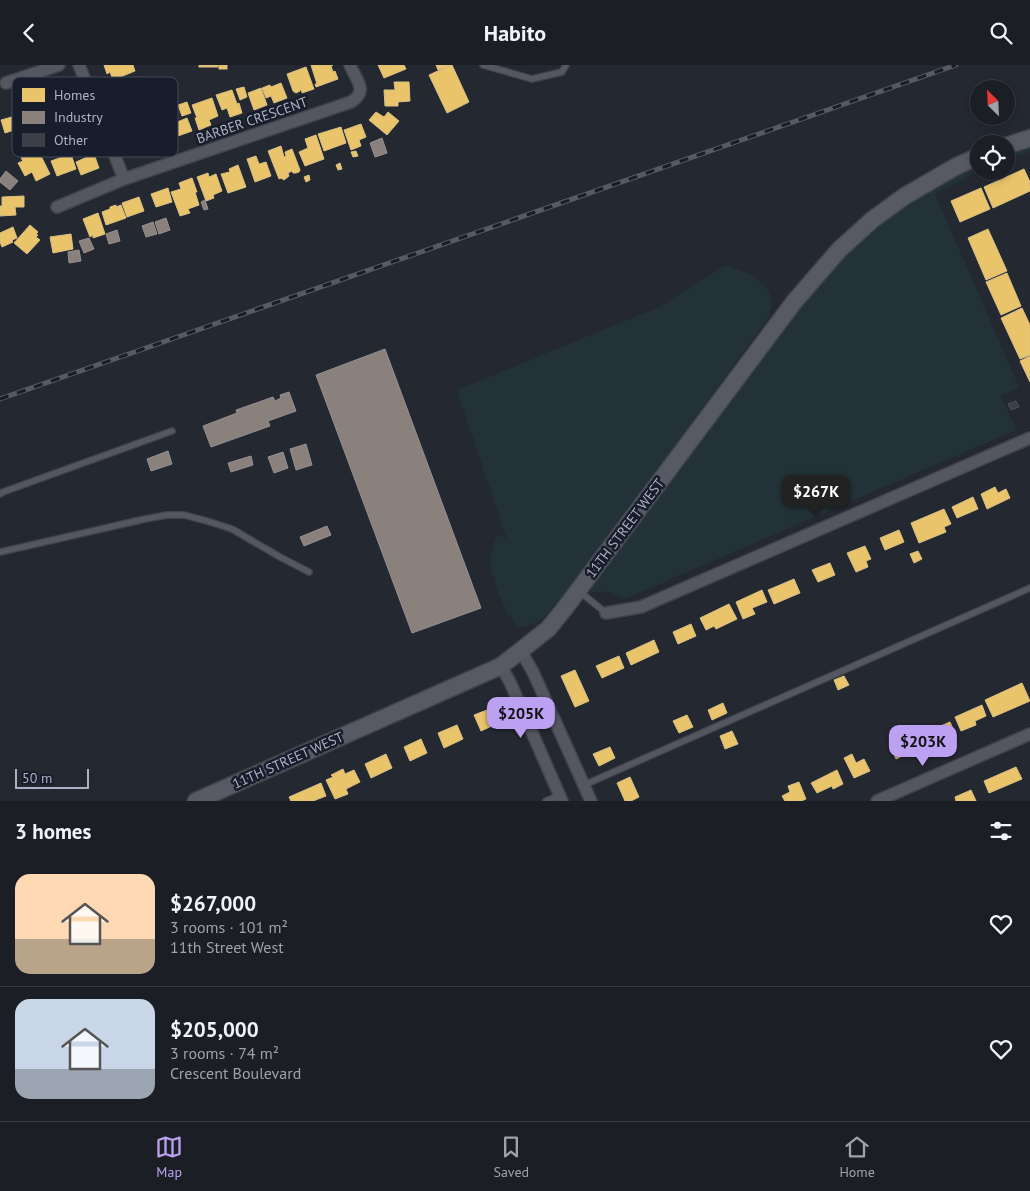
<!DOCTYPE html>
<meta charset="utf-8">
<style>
:root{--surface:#1b1e25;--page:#24272d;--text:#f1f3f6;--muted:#a0a2a7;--line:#393c42;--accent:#bca0f2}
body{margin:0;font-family:"PT Sans",sans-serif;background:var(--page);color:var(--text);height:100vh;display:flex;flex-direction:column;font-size:19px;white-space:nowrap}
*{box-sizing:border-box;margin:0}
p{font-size:16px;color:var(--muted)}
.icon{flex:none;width:28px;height:28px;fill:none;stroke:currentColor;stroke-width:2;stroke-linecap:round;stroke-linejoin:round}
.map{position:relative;height:736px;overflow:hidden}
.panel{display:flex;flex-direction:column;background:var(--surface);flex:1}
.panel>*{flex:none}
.needle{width:32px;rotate:336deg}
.tools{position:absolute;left:970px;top:15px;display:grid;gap:10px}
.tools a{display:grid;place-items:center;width:45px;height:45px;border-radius:50%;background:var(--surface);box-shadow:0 2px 8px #0003,0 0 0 1px var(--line);font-size:25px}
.scale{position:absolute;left:15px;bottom:12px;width:74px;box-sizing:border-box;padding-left:5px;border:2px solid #acb1c4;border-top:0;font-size:14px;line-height:18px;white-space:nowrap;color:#acb1c4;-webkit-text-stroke:4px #181d2b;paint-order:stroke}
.price{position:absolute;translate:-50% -42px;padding:0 11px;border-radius:10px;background:var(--accent);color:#111;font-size:16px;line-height:32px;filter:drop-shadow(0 1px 2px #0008)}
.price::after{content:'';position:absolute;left:50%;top:30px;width:15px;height:11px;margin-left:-8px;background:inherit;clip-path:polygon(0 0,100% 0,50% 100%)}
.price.current{background:#222;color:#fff}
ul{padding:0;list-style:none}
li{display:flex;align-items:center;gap:15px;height:125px;padding:0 15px}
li+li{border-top:1px solid var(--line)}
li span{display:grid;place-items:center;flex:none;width:140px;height:100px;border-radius:15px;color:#555}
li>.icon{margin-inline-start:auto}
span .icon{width:60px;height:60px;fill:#fffc;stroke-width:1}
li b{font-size:21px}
h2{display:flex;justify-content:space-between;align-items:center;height:60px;padding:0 15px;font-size:21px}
header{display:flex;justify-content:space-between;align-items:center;height:65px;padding:0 15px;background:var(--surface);font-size:22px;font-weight:700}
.dock{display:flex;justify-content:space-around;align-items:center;height:70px;border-top:1px solid var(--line);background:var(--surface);font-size:14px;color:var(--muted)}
.dock a{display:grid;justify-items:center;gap:2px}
.dock .current{color:var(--accent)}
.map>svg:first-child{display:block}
.green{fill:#223238}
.homes{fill:#e9c46a;stroke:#d7be85}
.industry{fill:#8a817c;stroke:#948f92}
.building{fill:#3c3f48;stroke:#4b4f5a}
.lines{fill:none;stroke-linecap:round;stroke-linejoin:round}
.lane-casing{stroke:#40434a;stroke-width:8}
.street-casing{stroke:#40434a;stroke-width:14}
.secondary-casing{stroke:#40434a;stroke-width:19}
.lane{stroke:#545660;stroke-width:5.5}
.street{stroke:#545660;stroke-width:11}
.secondary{stroke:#575a65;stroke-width:16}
.rail-casing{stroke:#575a63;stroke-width:5}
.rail{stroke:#181d2b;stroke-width:3;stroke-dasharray:9;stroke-linecap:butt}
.labels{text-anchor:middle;stroke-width:5;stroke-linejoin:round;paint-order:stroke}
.street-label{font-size:14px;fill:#acb1c4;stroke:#181d2b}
.key{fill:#181d2b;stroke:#444959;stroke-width:1}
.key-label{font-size:14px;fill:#acb1c4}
</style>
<header><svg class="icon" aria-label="back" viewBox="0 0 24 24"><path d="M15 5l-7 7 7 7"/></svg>Habito<svg class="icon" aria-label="search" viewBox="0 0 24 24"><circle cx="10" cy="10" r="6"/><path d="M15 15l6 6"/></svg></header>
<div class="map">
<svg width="1030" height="736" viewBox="0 0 1030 736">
<rect width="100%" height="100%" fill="#242831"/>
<g class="green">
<path d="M1030,78V87L1006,95V87Z"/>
<path d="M979,97V106L935,129L1019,322L1001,331L1016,365L625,534C619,533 617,530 612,528C606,525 600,527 594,528L591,525V519L793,249L832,202L891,148Z"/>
<path d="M726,200C744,207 769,213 771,236C772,241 770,247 769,252L605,476L559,535L540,556L524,562L519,563L507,548L495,520C496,514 492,510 491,504C489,496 493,477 497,470L502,471L505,474L506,471L457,325L659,242Z"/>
</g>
<g class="homes">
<path d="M104,0H133L135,6L113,15L110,7L107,9Z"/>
<rect x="199" y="0" width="19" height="2"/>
<rect x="219" y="0" width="8" height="4"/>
<path d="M311,0H333L331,1L333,7L335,6L338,14L316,22L315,19H317Z"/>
<path d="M378,0H404L406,4L384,13Z"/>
<path d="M436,0H451L438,5Z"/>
<path d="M451,0H452L469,37L447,48L429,10Z"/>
<path d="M306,2L314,24L302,28L301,23L300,26L296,28L293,26L287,9Z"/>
<path d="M137,12L147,38L133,43L129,32L118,36L113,21Z"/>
<path d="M394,17H409L410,36L398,37V41H385L384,25H395Z"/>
<path d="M281,18L287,33L274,38L271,31L266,33L262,23L270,20L271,22Z"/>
<path d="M244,22L247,32L240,35L236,24Z"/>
<path d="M261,23L267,40L254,45L248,28Z"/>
<path d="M232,25L237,39L239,38L242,48L230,52L227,43L222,45L216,30Z"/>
<path d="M212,33L218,51L209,55L211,60L199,65L195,53H197L192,40Z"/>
<path d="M187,37L191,48L182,51L178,40Z"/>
<path d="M376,47L384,52L388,47L399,56L387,70L369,55Z"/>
<path d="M26,48L29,60L5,68L1,55Z"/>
<path d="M187,53L192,66L175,72L170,60Z"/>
<path d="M361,59L366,72L359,75L361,81L351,85L344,65Z"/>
<path d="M341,62L346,78L324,86L318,69Z"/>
<path d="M316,70L324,94L305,101L299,87L308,83L305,74Z"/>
<path d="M281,81L284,92L286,91L285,87L292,84L300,105L299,107L296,108H293L292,106L288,108L289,111L284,115L281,113L279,114L268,86Z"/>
<path d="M356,86L358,91L353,92L351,87Z"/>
<path d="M39,87L50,109L36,116L32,107L25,111L18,98L23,96L21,93L29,89L30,92Z"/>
<path d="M71,89L76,104L57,111L51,96Z"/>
<path d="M94,89L99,103L81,110L76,97Z"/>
<path d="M256,91L259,99L266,97L271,111L255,117L247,94Z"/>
<path d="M340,98L342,104L338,105L336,100Z"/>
<path d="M238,100L246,122L228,128L221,109L230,107L229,104Z"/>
<path d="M1024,104L1030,117V126L993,143L984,122Z"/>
<path d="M208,108L209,112L216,109L222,126L213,130L214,133L206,136L197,112Z"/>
<path d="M309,110L310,115L306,117L304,112Z"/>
<path d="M192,113L197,127H195L199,140L188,144L190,148L180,151L171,127L181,124L179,118Z"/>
<path d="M168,123L172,137L156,142L151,129Z"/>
<path d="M981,123L990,144L960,157L951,136Z"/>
<path d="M24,131V142H15L16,150L0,151V141H2V132Z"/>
<path d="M139,132L144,146L127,152L122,138Z"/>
<path d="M116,140V142L121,140L126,153L106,160L102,147L110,144V142Z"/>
<path d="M98,148L105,169L93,173V170L90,172L83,154Z"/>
<path d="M30,160L38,167L36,169L38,170L36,172L40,175L27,189L14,178Z"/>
<path d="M13,162L17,173L12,175L13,177L2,182L0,177V168Z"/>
<path d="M988,164L1007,206L986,215L968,173Z"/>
<path d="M71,169L73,184L53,188L50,172Z"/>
<path d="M1007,208L1021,241L1001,250L986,217Z"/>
<path d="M1022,243L1030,260V290L1020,294L1001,253Z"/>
<path d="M1030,291V317L1020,296Z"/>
<path d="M995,422L998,428L1006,424L1010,433L987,444L981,429Z"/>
<path d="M973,432L978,444L957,453L952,442Z"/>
<path d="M944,444L951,459L944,462L946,467L919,478L911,458Z"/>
<path d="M899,465L904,477L885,485L880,473Z"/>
<path d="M865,481L871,494L866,496L868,502L856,507L847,488Z"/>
<path d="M918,486L922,494L914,498L910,489Z"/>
<path d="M830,498L835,510L818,517L812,505Z"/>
<path d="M794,514L800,528L774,539L768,525Z"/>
<path d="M762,525L767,537L752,543L755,549L743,554L736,537Z"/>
<path d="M729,539L737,554L716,564L714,561L706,565L700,553Z"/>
<path d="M691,559L696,571L678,579L673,567Z"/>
<path d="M654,575L659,587L631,600L626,588Z"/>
<path d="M619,591L624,603L602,613L596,601Z"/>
<path d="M575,605L589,636L575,642L561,611Z"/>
<path d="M844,611L849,620L838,625L834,615Z"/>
<path d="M1022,618L1030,636L993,652L985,635Z"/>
<path d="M723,638L727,648L712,655L708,645Z"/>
<path d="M982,640L986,651L975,656L976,660L961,666L955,652Z"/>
<path d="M487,645L494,660L481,666L474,650Z"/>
<path d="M687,650L693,662L679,668L673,656Z"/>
<path d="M950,657L955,668L922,683L917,671Z"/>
<path d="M457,660L463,674L444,683L438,668Z"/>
<path d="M732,666L738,679L725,684L720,671Z"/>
<path d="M902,668L911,687L896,694L891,683L894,682L891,674Z"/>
<path d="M421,674L427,688L410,696L404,682Z"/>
<path d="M610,682L615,693L599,701L593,689Z"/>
<path d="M386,689L392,703L371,713L365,699Z"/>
<path d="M852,689L856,698L864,694L870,706L854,713L844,693Z"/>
<path d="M1016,702L1022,714L989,728L984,716Z"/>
<path d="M343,704L345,709L354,705L360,717L346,724L348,729L335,734L326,715L333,712L331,710Z"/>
<path d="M837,705L843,719L833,724L832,721L817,728L811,718Z"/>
<path d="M630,712L639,732L631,736H625L617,718Z"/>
<path d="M799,717L806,734L801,736H785L782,731L790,727L788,721Z"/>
<path d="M321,718L326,731L313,736H291L289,732Z"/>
<path d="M971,725L976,736H956L955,732Z"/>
</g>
<g class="industry">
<path d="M382,73L387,88L375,92L370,78Z"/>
<path d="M6,106L18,116L10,125L0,117V114Z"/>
<path d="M205,135L208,144L204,145L201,137Z"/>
<path d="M166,153L170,165L159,169L155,157Z"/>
<path d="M153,157L157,169L146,172L142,161Z"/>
<path d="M117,165L120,176L109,179L106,169Z"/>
<path d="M89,173L94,184L84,188L79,176Z"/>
<path d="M79,185L81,196L69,198L68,187Z"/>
<path d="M385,284L481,543L412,568L316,310Z"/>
<path d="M289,327L296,346L268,356L270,361L211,382L203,361L237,348L236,345L273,332L275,336L281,333L280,330Z"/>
<path d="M306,379L312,400L296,405L290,384Z"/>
<path d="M168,386L172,399L151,406L147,394Z"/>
<path d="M283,387L288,403L274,408L268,392Z"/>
<path d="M251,391L253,400L231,407L228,398Z"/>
<path d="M327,461L331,470L304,481L300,472Z"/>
</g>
<path class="building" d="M1016,336L1019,342L1011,345L1008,339Z"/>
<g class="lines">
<g class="lane-casing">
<g id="lane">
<path d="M483,0L532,14L562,7L566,0"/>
<path d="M0,429L3,427L172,366"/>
<path d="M0,487L145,454L167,450H184L207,456L232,464L280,492L309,507"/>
<path d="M579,526L606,548"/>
<path d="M584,720L1030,523"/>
<path d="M546,736L560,730"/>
</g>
</g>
<g class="street-casing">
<g id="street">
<path d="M79,0L124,114L351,37C369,26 356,15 350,0"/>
<path d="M6,18L59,0"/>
<path d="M57,142L124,114"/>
<path d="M606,548L641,542L1030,373"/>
<path d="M521,586L533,607L591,736"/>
<path d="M501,601L510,617L562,736"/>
<path d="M877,736L1030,669"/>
</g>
</g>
<g class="secondary-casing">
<g id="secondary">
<path d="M1006,81L1030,73"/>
<path d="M196,736L501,601L548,564L565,543L794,237L839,185L872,155L905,131L955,102L979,91"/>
</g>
</g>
<use href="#lane" class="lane"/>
<use href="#street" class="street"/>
<use href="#secondary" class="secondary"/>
<g class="rail-casing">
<path id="rail" d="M0,334L956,0"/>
</g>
<use href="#rail" class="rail"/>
</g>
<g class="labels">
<g class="street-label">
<text transform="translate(252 55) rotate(-19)" y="5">BARBER CRESCENT</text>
<text transform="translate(625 463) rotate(-53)" y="5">11TH STREET WEST</text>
<text transform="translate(288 695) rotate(-24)" y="5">11TH STREET WEST</text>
</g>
</g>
<rect x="12" y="12" width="166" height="80" rx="8" class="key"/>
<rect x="22" y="23" width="23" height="14" fill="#e9c46a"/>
<rect x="22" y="46" width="23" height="13" fill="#8a817c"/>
<rect x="22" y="68" width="23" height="14" fill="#3c3f48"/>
<g class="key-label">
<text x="54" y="35">Homes</text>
<text x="54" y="57">Industry</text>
<text x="54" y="80">Other</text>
</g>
</svg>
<div class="tools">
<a><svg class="needle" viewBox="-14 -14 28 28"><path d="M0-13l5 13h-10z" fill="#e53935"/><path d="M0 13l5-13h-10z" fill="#a0a2a7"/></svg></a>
<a><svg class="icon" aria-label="locate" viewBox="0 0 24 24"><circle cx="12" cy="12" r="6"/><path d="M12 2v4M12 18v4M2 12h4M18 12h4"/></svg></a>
</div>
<div class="scale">50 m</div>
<b class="price current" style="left:816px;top:452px">$267K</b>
<b class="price" style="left:521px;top:674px">$205K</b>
<b class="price" style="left:923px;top:702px">$203K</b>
</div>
<section class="panel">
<h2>3 homes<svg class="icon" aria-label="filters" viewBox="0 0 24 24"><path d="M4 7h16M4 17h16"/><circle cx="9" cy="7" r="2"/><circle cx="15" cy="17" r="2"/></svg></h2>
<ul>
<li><span style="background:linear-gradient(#ffd9b3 65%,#b9a48a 0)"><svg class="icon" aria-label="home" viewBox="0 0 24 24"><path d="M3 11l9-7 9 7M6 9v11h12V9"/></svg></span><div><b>$267,000</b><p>3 rooms · 101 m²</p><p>11th Street West</p></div><svg class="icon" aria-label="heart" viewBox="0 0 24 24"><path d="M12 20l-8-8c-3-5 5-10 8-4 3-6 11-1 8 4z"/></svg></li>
<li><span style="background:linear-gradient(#c9d6e8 70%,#9aa5b1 0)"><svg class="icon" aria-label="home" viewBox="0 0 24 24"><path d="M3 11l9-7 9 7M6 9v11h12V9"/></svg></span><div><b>$205,000</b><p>3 rooms · 74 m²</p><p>Crescent Boulevard</p></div><svg class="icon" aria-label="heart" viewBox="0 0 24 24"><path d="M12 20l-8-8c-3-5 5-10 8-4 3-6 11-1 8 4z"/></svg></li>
</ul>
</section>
<nav class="dock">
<a class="current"><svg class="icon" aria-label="map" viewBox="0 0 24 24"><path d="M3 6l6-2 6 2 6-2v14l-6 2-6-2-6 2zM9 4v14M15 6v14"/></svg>Map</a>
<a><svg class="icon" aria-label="saved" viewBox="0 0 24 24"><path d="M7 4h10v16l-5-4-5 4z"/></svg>Saved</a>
<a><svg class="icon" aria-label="home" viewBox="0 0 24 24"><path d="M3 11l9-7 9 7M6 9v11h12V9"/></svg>Home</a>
</nav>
